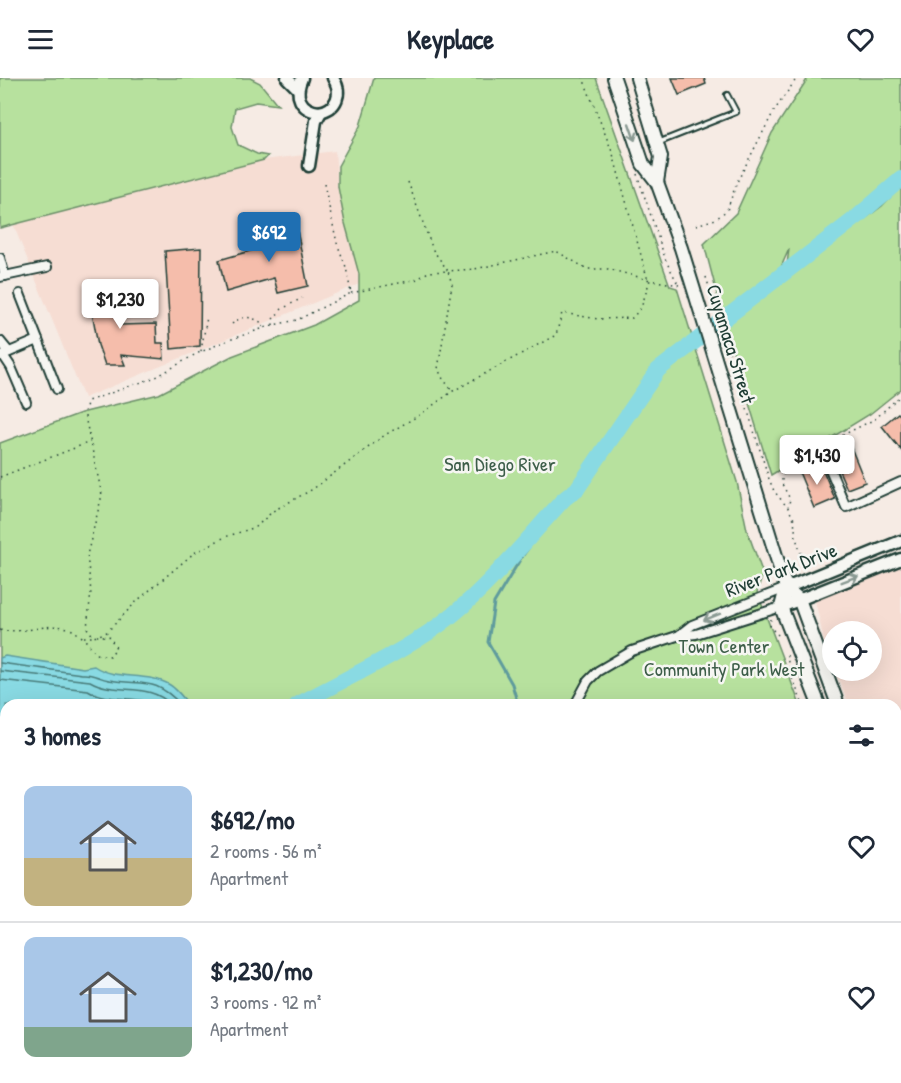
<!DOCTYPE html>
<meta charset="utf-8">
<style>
:root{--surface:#fff;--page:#f6f6f7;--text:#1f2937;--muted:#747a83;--line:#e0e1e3;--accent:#1f6fb2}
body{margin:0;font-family:"Patrick Hand",sans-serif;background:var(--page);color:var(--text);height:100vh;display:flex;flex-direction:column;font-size:22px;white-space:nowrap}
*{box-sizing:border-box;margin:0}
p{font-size:20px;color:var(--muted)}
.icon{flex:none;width:33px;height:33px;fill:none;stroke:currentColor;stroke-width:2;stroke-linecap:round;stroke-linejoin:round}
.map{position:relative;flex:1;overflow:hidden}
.panel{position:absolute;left:0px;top:621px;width:902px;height:384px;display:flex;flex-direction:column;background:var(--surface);border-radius:18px 18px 0 0;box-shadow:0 6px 24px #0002}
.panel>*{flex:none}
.controls{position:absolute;left:822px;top:543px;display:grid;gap:12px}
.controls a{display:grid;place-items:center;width:60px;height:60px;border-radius:50%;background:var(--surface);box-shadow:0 6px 24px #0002;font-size:30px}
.price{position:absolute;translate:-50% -51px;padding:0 14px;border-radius:6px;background:#fff;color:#222;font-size:20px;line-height:39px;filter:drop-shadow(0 2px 3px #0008)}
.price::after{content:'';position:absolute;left:50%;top:36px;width:18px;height:14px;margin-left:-9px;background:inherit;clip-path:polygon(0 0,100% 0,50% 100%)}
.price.on{background:var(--accent);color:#fff}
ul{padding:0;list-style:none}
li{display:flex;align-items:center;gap:18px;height:150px;padding:0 24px}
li+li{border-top:2px solid var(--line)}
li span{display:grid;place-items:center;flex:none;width:168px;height:120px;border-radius:12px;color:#555}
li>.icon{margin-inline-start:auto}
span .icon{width:72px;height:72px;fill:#fffc;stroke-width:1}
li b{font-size:26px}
h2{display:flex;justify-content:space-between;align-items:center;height:72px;padding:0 24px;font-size:26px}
header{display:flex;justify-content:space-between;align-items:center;height:78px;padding:0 24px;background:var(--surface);font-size:27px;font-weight:800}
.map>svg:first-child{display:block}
.built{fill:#f6ddd3}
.green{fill:#b7e19e;stroke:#6b8f69;stroke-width:1.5}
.water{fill:#89dae3;stroke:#5f9b9d;stroke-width:1.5}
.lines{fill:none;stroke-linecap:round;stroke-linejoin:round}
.shore{stroke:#497c7a;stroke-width:1.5}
.stream{stroke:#5f9b9d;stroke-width:3}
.river{stroke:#89dae3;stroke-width:16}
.building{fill:#f5bdab;stroke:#1f3d34;stroke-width:1.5}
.lane-casing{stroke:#1f3d34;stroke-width:8}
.street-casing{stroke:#1f3d34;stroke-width:12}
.secondary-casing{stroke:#1f3d34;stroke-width:15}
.primary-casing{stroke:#1f3d34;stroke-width:16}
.path{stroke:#1f3d34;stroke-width:1.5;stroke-dasharray:1.5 4.5;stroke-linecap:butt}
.lane{stroke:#f6f6f2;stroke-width:4}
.street{stroke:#f6f6f2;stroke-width:8}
.secondary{stroke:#f6f6f2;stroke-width:10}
.primary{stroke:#f6f6f2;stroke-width:12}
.oneway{stroke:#8a9a93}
.labels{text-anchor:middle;stroke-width:5;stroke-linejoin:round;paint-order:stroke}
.street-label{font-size:20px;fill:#1f3d34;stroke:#f6f6f2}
.park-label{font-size:20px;fill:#3d5e49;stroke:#f6f6f2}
</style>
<header><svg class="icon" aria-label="menu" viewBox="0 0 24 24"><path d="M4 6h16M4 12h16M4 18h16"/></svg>Keyplace<svg class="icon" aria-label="heart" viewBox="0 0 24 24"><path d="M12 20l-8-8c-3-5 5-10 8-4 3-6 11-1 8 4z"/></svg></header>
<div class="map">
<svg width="901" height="1005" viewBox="0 0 901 1005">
<rect width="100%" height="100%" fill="#f6ebe4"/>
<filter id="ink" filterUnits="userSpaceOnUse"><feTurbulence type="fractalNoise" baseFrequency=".0167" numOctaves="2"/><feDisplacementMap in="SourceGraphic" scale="12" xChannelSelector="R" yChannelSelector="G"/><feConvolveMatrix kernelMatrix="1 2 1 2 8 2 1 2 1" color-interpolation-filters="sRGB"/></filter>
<g filter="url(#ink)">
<g class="built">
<path d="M335,73L338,109L345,145L359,196V206L84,320L13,146L264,82Z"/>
<path d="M901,485V755L896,741V627H849L835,593L872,592V554H832V585L825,568L815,522Z"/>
<path d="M896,844L901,858V1005H677L674,999H896Z"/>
</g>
<g class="green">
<path d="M0,0H250L260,5L278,27L256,24L235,30L232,49L238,67L257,76L268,78L264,82L0,150Z"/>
<path d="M374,0H596L670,208L677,210L737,404L747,452L763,496L757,514L800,627H6V999H674L677,1005H0V365L81,335L159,316L232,278L314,247L359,222V196L345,145L338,109V88L360,48Z"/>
<path d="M808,0H901V95L864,127L787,186L789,171L781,189L722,235L704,166L736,135L772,55Z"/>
<path d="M901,108V311L870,336L771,397L725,247L882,128Z"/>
<path d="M702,999H775L778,1005H707Z"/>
</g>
<path class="water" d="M5,578L83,590L94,588C116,603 146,593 170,607C177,611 184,621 189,627H6V727L0,729V580Z"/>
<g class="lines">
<g class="shore">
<path d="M0,585L82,596C93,595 98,600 109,602C143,608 154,598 181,627"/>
<path d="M0,593L90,603C116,618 149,603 171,627"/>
<path d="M0,602L88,612C109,625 136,617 159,627"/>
</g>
<g class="stream">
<path d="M518,627L512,606L488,564L494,525L521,480L564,421"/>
<path d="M402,1005L407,999"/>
</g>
<path class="river" d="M297,627C344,601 394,579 438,548C482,517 527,461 564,421L577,411L658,292L857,139L901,101"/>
</g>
<g class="building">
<path d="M672,0H704L706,6L679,17Z"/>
<path d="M295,142L308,208L278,215L274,200L226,214L219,182L274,166L270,149Z"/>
<path d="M201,170L200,268L171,271L165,173Z"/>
<path d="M87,206L117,210L120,247L156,246L157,265H163L164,281L121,277L125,287H105L98,267Z"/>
<path d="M898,335L901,338V372L882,348Z"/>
<path d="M850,367L865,404L847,411L831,374Z"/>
<path d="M820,385L835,421L814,430L799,394Z"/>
</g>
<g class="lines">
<g class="lane-casing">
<g id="lane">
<path d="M660,64L736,34L727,17"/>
<path d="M896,897L901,890"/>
<path d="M819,999L820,1005"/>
<path d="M799,1005L804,999"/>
</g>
</g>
<g class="street-casing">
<g id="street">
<path d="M0,180L5,198"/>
<path d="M0,199L47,189"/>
<path d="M20,216L57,311"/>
<path d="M0,263L9,274"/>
<path d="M3,277L11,289L26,324"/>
<path d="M0,278L38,262"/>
<path d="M827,384L846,429L901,404"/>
<path d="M678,558L692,547L786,510"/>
<path d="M575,627L588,603L598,593L632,573L677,558L696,556L781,529"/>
</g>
</g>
<g class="secondary-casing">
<g id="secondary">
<path d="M287,0L298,11"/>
<path d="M302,0C294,17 300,32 319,34C337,31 343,15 333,0"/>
<path d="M309,88L316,43L321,34"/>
<path d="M786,510L901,463"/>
<path d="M781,529L901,481"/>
</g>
</g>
<g class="primary-casing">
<g id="primary">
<path d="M614,0L643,86L657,104L681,170L786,510L781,529L819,627"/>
<path d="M637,0L661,79L657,104"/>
<path d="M786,510L799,521L838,627"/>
<path d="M896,763L901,777"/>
<path d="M896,818L901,832"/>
</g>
</g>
<g class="path">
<path d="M637,96L666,183L678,206"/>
<path d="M408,104L433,172L448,193L475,191L556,173L587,191H608L650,202L647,199L613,76L583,0"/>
<path d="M324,106L337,165L346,189L351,215L297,242L273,247L226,263L196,276L156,299L88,323L84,334L102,417L87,477L91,514L87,550L94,559L107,554L138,522L194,475L225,459L256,449L273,433L313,411L385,357L418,338L453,313L556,257L562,235L598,241L632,240L641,230L650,202L679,207"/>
<path d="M696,147L716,141L727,132L737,104L774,33L797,0"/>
<path d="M706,199L769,401L774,413L788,430"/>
<path d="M351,215L418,201L428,194L448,193L452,206L438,291L443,301L452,312"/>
<path d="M232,246C242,237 251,238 262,245L263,249"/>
<path d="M273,247V241L282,231L302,220"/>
<path d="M201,273L207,239"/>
<path d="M0,399L90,364"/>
<path d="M807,486L802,479L796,460L794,441L788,430L790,421L782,406V398L789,390L815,376L827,365L875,341L901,317"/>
<path d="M771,541L770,549L780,559"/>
<path d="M0,552C44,558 64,528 96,576L110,578L116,570L109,558H97"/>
<path d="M84,559H92"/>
<path d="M787,577L789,592L803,627"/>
<path d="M896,793L901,790"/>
<path d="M0,825H6"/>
<path d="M464,999L467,1005"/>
<path d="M129,1005L131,999"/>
<path d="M338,1005L350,999"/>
<path d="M438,1005L443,999"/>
</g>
<use href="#lane" class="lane"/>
<use href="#street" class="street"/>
<use href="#secondary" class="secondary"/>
<use href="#primary" class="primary"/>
</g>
<defs><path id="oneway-shaft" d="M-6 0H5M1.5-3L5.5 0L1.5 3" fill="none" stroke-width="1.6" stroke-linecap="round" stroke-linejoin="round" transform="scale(1.5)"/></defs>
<g class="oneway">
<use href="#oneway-shaft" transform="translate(632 54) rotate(71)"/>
<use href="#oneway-shaft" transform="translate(850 501) rotate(-21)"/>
<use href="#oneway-shaft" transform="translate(712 539) rotate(158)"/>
</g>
</g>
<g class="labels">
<g class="street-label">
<text transform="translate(731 266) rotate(73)" y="7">Cuyamaca Street</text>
<text transform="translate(781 492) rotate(-21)" y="7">River Park Drive</text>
</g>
<g class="park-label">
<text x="500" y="393">San Diego River</text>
<text x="724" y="575">Town Center<tspan x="724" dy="23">Community Park West</tspan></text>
</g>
</g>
</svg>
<div class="controls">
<a><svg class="icon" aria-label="locate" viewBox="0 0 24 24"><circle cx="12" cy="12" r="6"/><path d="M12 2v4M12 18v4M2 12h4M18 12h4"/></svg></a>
</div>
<b class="price on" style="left:269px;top:185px">$692</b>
<b class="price" style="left:120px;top:252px">$1,230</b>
<b class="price" style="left:817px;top:408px">$1,430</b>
<section class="panel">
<h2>3 homes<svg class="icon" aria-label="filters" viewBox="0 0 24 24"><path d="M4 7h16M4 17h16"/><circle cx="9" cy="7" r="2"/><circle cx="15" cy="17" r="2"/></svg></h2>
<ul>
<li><span style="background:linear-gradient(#a9c7e8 60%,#c2b280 0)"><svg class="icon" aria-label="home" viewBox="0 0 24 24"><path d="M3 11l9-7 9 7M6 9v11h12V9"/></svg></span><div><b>$692/mo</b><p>2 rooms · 56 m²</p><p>Apartment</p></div><svg class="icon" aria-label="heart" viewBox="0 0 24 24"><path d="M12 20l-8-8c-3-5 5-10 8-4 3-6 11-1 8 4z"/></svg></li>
<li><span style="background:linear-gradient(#a9c7e8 75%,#7fa58c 0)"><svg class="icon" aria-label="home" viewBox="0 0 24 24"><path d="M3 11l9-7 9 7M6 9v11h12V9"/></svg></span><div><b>$1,230/mo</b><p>3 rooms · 92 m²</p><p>Apartment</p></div><svg class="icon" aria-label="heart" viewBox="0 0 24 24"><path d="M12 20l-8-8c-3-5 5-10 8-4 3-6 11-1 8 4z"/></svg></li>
</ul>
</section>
</div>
